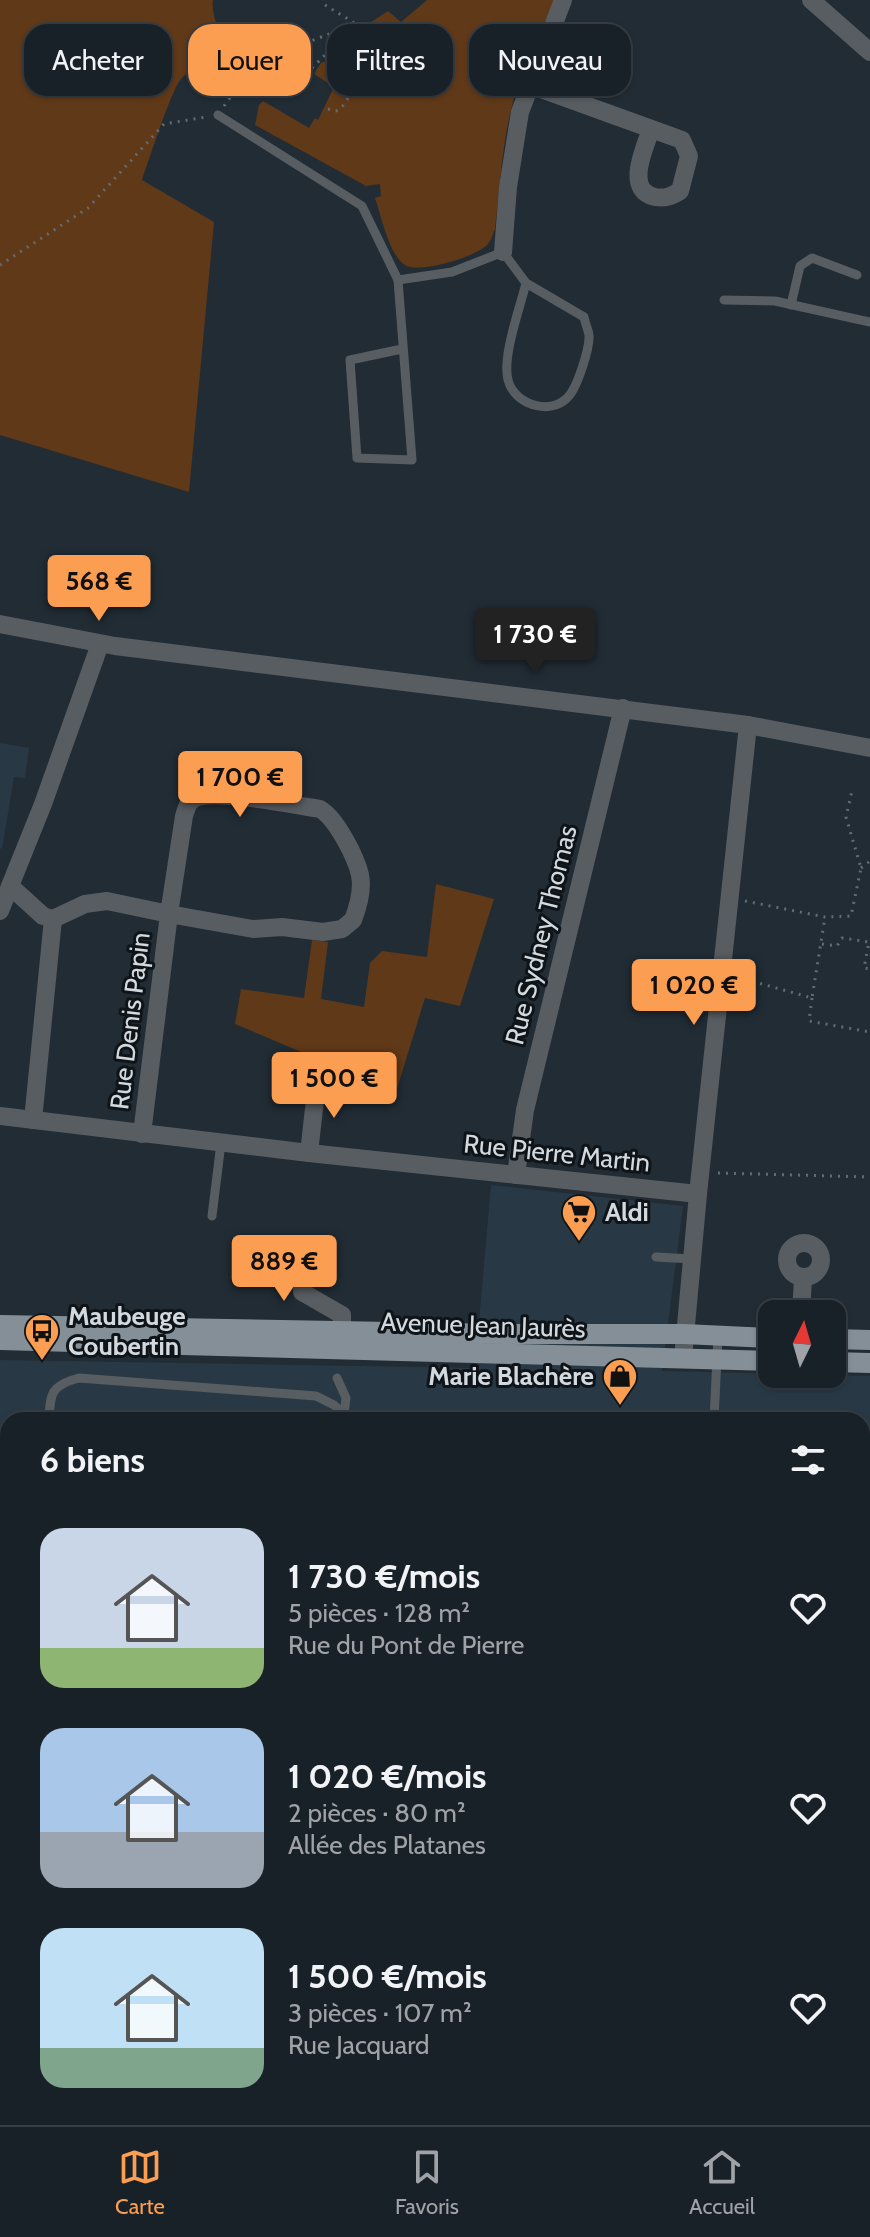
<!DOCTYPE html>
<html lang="fr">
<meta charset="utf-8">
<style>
:root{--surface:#192128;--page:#222930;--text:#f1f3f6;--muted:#9fa3a8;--line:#373e45;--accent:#fb9e51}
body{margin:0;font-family:Cabin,sans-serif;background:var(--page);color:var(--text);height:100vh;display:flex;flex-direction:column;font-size:30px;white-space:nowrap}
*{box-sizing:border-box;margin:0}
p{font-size:26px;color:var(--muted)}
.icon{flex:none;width:44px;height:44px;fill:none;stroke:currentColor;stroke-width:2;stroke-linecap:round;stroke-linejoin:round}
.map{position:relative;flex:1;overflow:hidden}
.panel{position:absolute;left:0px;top:1412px;width:870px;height:714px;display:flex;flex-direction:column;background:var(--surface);border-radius:24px 24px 0 0;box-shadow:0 2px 6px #0004,0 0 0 2px var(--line)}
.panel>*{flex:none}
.banner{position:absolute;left:24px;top:24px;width:822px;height:72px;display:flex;gap:16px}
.needle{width:52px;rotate:5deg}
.tools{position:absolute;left:758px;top:1300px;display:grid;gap:16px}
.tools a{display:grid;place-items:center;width:88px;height:88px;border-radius:16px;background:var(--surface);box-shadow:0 2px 6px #0004,0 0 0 2px var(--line);font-size:40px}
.price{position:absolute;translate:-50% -68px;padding:0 18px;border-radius:8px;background:var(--accent);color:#111;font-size:26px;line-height:52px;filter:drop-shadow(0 2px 4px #0008)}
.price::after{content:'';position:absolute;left:50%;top:48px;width:24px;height:18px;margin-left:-12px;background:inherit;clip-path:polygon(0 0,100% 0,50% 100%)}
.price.on{background:#222;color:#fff}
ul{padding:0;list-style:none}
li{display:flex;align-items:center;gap:24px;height:200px;padding:0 40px}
li span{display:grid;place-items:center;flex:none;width:224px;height:160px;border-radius:24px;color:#555}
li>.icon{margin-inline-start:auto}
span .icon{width:96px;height:96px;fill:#fffc;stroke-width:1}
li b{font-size:34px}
h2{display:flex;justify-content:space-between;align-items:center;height:96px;padding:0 40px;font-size:34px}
.tag{padding:0 28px;border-radius:24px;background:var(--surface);box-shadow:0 2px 6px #0004,0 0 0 2px var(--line);font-size:28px;line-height:72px}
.tag.on{background:var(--accent);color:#111}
.menu{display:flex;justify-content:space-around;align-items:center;height:112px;border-top:2px solid var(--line);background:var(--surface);font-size:22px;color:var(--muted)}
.menu a{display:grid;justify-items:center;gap:4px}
.menu .on{color:var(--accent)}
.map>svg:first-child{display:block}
.built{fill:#283945}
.green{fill:#603918}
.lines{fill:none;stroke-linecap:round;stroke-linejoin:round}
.path{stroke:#626c74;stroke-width:3;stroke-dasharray:2 6;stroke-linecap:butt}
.service{stroke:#585d61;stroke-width:9}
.minor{stroke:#585d61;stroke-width:18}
.primary{stroke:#848f98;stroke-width:20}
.labels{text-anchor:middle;stroke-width:6;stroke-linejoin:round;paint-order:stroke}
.street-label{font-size:26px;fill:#d3dadf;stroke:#0f1418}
.poi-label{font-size:26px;font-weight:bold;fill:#d3dadf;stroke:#0f1418;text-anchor:start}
</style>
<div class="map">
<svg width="870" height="2125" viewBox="0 0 870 2125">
<rect width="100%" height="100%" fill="#212c35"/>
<g class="built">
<path d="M0,743L29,748L25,778L14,777L2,849L0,848Z"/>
<path d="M491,1185L683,1206L662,1371L870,1376V1743H862V1420H8V1730L0,1746V1360L475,1368Z"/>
</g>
<g class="green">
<path d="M0,0H213C210,20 225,33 220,48C213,67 192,66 181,79C172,88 148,163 142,180L214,222L189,492L0,435Z"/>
<path d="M427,0H555C540,32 524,64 514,98C502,141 500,185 495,229C493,234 491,241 487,245C475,257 419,274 405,265C389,255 381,215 375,198L381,196L380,184L366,186L255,125L259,105L263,101L309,128L315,118L318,120L334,87L314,74L321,63L348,53L362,28L388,11L401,22Z"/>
<path d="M436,884L494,899L460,1006L425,998L396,1092L235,1024L241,989L304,998L312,940L328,942L321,999L364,1007L370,963L382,951L427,957Z"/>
</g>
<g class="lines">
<g class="path">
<path d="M325,5L356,24"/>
<path d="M312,68L326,54L342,47L356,24"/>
<path d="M224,106C258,57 303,44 356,24"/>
<path d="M328,109L336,111C360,97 349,67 342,47"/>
<path d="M0,265L88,208L164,124L206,117"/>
<path d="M861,868L870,861"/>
<path d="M745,901L825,917L851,916L861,868L846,817L852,791"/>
<path d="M822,944L837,946L842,938L869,942L864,968L870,969"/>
<path d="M737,977L812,998L825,917"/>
<path d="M812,998L809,1021L870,1032"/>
<path d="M718,1173L870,1177"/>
</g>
<g class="service">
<path d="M218,115L362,206L398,280L452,272L503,252L526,283C520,308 502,356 508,380C514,404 549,416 567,398C577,389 590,348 589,335C588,329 585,323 584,317L526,283"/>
<path d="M398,280L412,460L357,458L350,360L402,349"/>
<path d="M724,300L775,301L870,322"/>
<path d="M791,305L800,266L812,258L857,275"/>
<path d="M212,1216L221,1143"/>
<path d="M656,1257L692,1259"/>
<path d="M337,1378L346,1398L344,1414"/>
<path d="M49,1420C50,1394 51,1385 79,1378L316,1396L334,1405L344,1414V1420"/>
<path d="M714,1420L718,1336"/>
<path d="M862,1531H870"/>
<path d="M0,1654H8"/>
</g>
<g class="minor">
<path d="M811,0L870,52"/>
<path d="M530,85L682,140L689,156L680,191C672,196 665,199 655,197C624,190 645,148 651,129"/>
<path d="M503,252L508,187L520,112L563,0"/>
<path d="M0,624L115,646L748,725L870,748"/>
<path d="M10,886L43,916L53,919L85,904L107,901L169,914L184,816C187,807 188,800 198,797C221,790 293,805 320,809C336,818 356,857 360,875C363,890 358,907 353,920L342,929L323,932L282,927L253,929L169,914L142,1134"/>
<path d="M0,911L43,804L100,644"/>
<path d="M0,1116L309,1153L698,1194"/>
<path d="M33,1120L53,919"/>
<path d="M309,1153L317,1082"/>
<path d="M516,1175L525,1110L623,708"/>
<circle cx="804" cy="1260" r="17"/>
<path d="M303,1255L302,1292L342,1315V1332"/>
<path d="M801,1314L803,1278"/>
<path d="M683,1358L698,1194L748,725"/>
<path d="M862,1755H870"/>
<path d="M0,1786L8,1769"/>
<path d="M109,2118L128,2125"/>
<path d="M48,2125L51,2118"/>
<path d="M306,2125V2118"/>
<path d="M470,2125V2118"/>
</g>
<g class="primary">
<path d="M0,1325L500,1334H684L772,1338"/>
<path d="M832,1339L870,1340"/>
<path d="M0,1340L772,1361"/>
<path d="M832,1362L870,1363"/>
</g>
</g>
<defs>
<g id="supermarket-pin" transform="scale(1.8)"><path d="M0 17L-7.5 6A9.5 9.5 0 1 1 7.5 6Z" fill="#fb9e51" stroke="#0f1418"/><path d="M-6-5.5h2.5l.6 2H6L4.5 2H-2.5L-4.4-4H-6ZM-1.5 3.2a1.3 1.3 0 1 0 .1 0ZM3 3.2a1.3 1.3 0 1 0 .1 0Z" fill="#111"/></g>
<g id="bus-pin" transform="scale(1.8)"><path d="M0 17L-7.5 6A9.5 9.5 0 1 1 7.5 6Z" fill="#fb9e51" stroke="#0f1418"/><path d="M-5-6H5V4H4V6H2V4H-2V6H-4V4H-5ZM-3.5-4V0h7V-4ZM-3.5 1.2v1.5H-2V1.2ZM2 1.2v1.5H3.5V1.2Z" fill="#111"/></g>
<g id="shop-pin" transform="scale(1.8)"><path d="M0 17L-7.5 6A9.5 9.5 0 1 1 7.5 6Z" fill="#fb9e51" stroke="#0f1418"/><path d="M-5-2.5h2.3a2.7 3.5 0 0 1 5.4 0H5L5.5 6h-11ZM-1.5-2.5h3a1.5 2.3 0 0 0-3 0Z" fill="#111"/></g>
</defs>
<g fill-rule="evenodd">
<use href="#supermarket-pin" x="579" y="1212"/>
<use href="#bus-pin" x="42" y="1331"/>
<use href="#shop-pin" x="620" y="1376"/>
</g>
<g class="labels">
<g class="street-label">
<text transform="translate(541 935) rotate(-76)" y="9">Rue Sydney Thomas</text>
<text transform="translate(130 1021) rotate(-83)" y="9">Rue Denis Papin</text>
<text transform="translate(557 1153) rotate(6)" y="9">Rue Pierre Martin</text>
<text transform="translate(483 1325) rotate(2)" y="9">Avenue Jean Jaurès</text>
</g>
<g class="poi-label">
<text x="605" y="1221">Aldi</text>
<text x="68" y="1325">Maubeuge<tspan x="68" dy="30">Coubertin</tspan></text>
<text x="594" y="1385" text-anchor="end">Marie Blachère</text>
</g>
</g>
</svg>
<div class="tools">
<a><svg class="needle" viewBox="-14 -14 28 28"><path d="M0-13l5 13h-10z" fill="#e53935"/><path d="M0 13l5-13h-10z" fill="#9fa3a8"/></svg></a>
</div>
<b class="price" style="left:99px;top:623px">568 €</b>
<b class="price on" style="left:535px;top:676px">1 730 €</b>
<b class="price" style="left:240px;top:819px">1 700 €</b>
<b class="price" style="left:694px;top:1027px">1 020 €</b>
<b class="price" style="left:334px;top:1120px">1 500 €</b>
<b class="price" style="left:284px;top:1303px">889 €</b>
<div class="banner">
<a class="tag">Acheter</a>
<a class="tag on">Louer</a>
<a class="tag">Filtres</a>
<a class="tag">Nouveau</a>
</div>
<section class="panel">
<h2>6 biens<svg class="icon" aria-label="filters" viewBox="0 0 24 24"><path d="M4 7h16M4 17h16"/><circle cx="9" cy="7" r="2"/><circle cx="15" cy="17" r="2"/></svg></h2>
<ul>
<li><span style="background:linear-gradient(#c9d6e8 75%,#8fb573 0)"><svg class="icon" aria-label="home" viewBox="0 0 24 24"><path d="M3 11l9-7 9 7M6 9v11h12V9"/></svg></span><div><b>1 730 €/mois</b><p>5 pièces · 128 m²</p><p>Rue du Pont de Pierre</p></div><svg class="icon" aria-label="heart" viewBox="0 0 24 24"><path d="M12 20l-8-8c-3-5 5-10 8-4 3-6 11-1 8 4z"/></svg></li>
<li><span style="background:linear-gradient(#a9c7e8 65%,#9aa5b1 0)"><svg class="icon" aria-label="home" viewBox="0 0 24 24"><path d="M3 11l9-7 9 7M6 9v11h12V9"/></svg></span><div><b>1 020 €/mois</b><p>2 pièces · 80 m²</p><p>Allée des Platanes</p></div><svg class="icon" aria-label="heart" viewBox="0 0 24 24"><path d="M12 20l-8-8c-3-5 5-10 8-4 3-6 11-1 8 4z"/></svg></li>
<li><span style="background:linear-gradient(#bfe0f5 75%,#7fa58c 0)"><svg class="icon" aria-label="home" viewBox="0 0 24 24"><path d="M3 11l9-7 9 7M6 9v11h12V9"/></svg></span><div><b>1 500 €/mois</b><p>3 pièces · 107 m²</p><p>Rue Jacquard</p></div><svg class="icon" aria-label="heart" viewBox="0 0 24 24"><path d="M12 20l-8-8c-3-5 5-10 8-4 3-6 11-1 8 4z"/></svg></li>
</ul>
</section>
</div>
<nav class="menu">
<a class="on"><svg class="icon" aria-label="map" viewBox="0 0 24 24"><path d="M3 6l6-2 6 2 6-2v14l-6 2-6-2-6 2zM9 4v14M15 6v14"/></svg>Carte</a>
<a><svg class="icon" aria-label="saved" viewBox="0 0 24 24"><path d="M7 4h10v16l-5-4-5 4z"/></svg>Favoris</a>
<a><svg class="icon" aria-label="home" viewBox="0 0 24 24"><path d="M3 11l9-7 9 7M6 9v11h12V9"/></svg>Accueil</a>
</nav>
